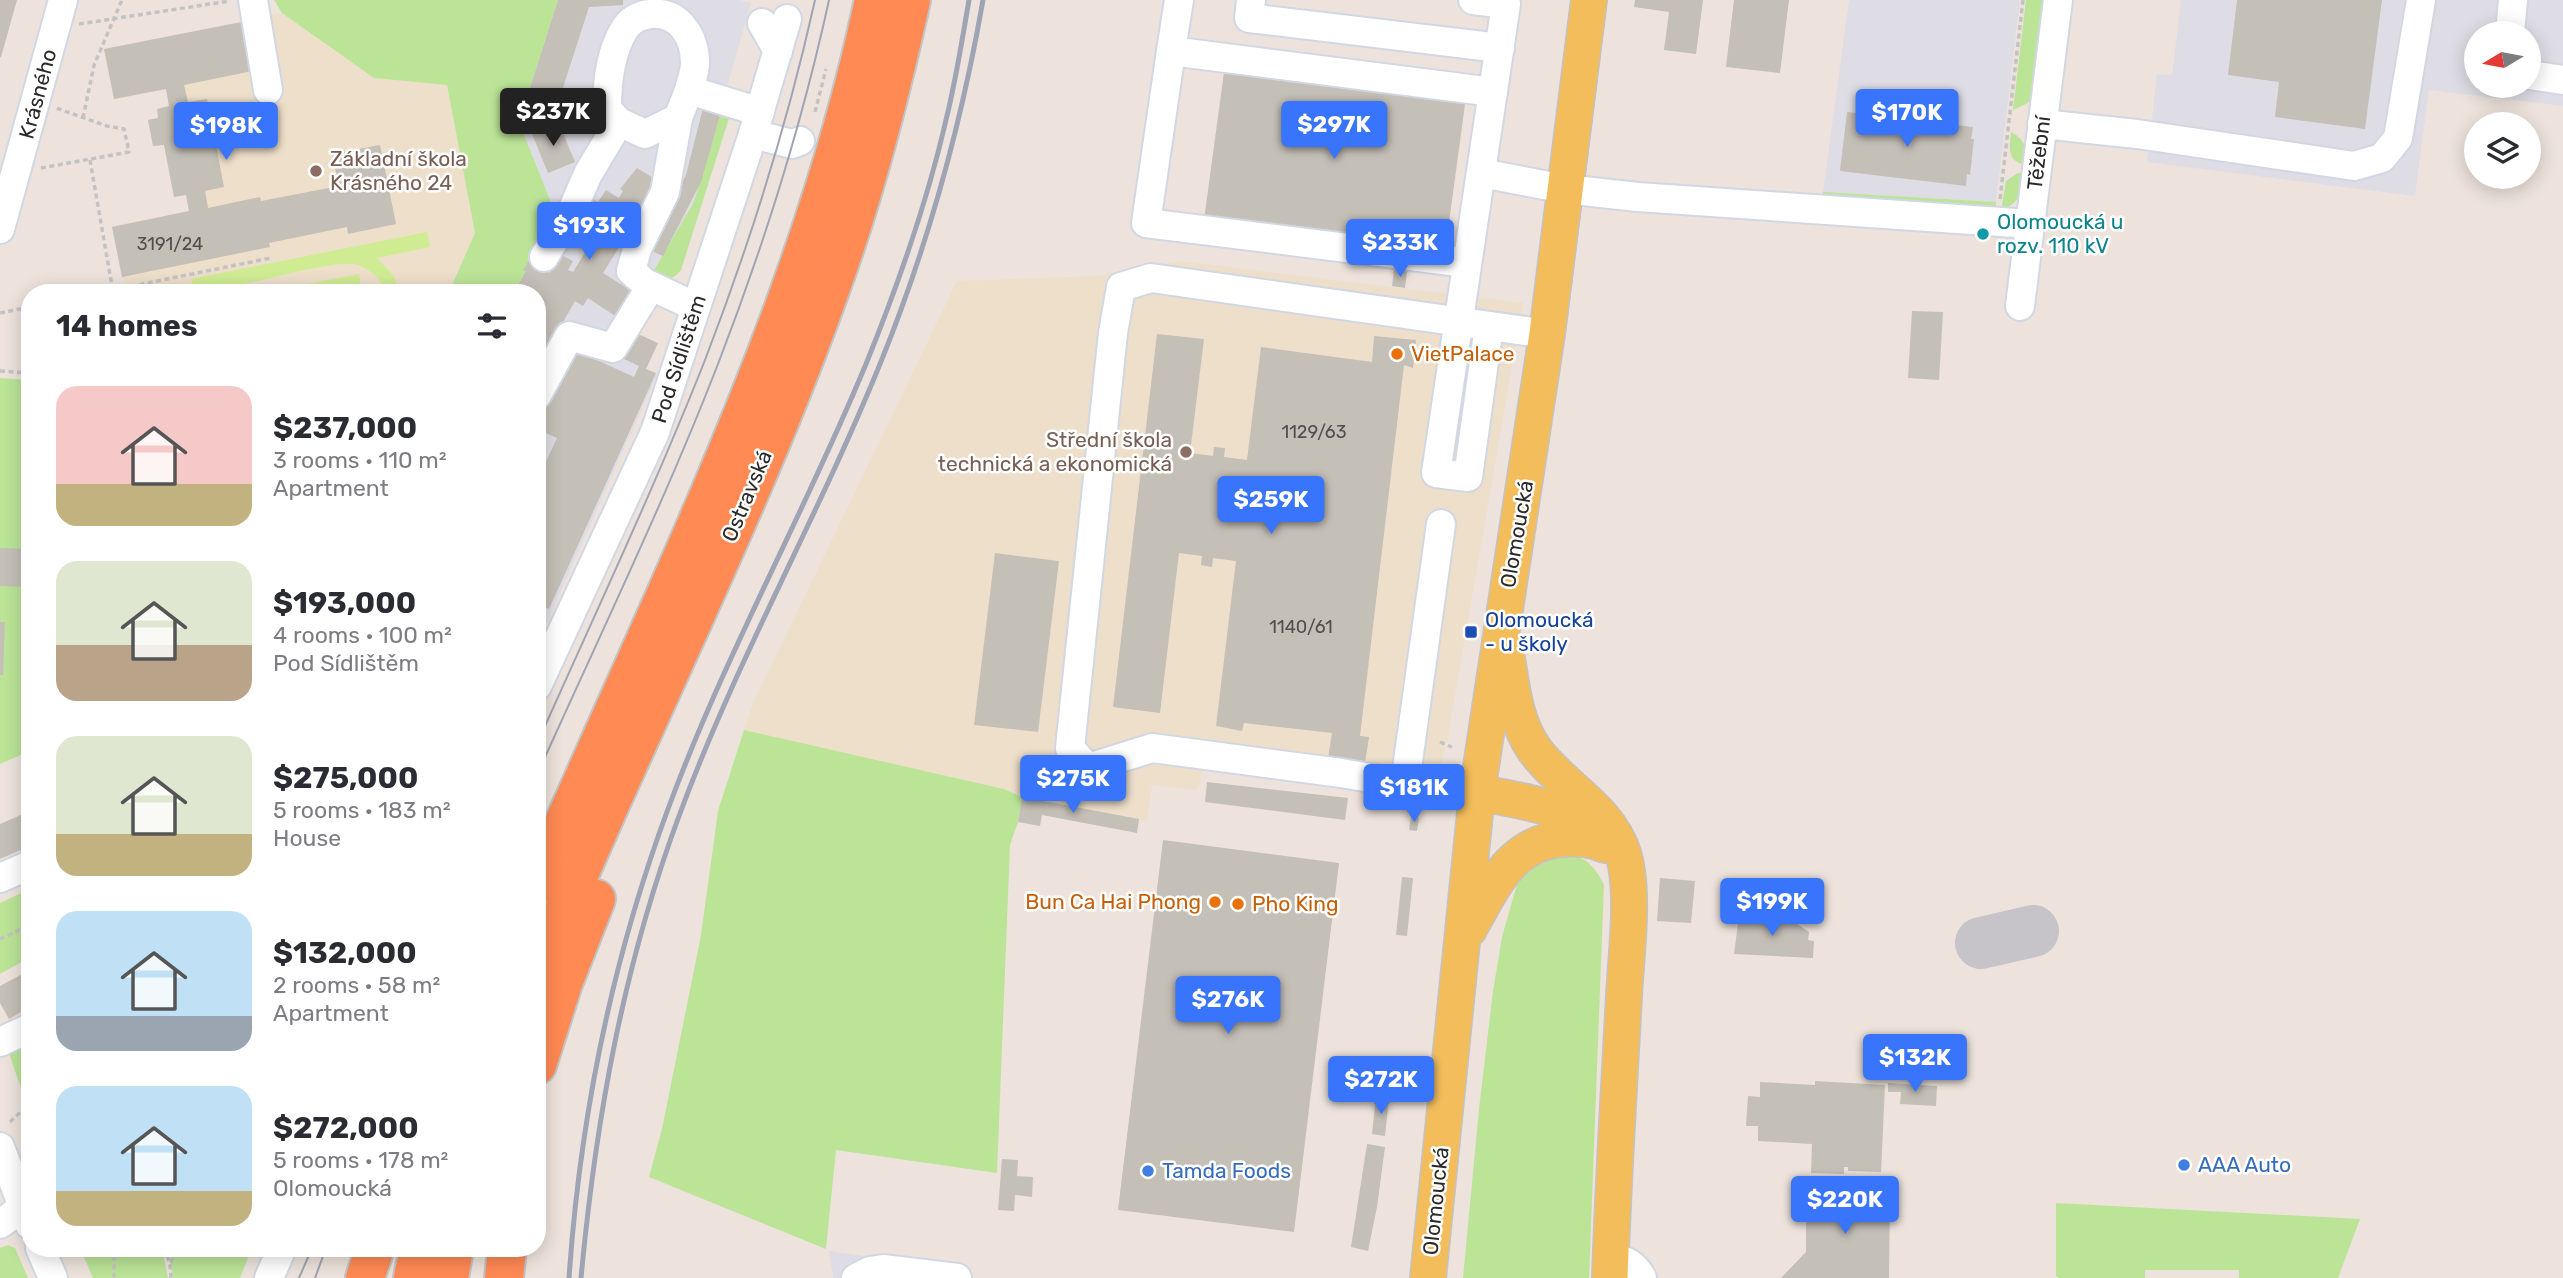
<!DOCTYPE html>
<meta charset="utf-8">
<style>
:root{--surface:#fff;--page:#f7f7f7;--text:#2b2b33;--muted:#7c7c81;--accent:#3974fd}
body{margin:0;font-family:Rubik,sans-serif;background:var(--page);color:var(--text);height:100vh;display:flex;flex-direction:column;font-size:26px;white-space:nowrap}
*{box-sizing:border-box;margin:0}
p{font-size:23px;color:var(--muted)}
.icon{flex:none;width:38px;height:38px;fill:none;stroke:currentColor;stroke-width:2;stroke-linecap:round;stroke-linejoin:round}
.map{position:relative;flex:1;overflow:hidden}
.sheet{position:absolute;left:21px;top:284px;width:525px;height:973px;display:flex;flex-direction:column;background:var(--surface);border-radius:28px;box-shadow:0 4px 18px #0003}
.sheet>*{flex:none}
.needle{width:46px;rotate:260deg}
.buttons{position:absolute;left:2464px;top:21px;display:grid;gap:14px}
.buttons a{display:grid;place-items:center;width:77px;height:77px;border-radius:50%;background:var(--surface);box-shadow:0 4px 18px #0003;font-size:35px}
.price{position:absolute;translate:-50% -60px;padding:0 16px;border-radius:7px;background:var(--accent);color:#fff;font-size:23px;line-height:46px;filter:drop-shadow(0 2px 4px #0008)}
.price::after{content:'';position:absolute;left:50%;top:42px;width:21px;height:16px;margin-left:-10px;background:inherit;clip-path:polygon(0 0,100% 0,50% 100%)}
.price.on{background:#222;color:#fff}
ul{padding:0;list-style:none}
li{display:flex;align-items:center;gap:21px;height:175px;padding:0 35px}
li span{display:grid;place-items:center;flex:none;width:196px;height:140px;border-radius:21px;color:#555}
li>.icon{margin-inline-start:auto}
span .icon{width:84px;height:84px;fill:#fffc;stroke-width:1}
li b{font-size:30px}
h2{display:flex;justify-content:space-between;align-items:center;height:84px;padding:0 35px;font-size:30px}
.map>svg:first-child{display:block}
.industrial{fill:#dedde5;fill-rule:evenodd}
.education{fill:#eedfcb}
.green{fill:#bbe497}
.pitch{fill:#d0ec93}
.lines{fill:none;stroke-linecap:round;stroke-linejoin:round}
.taxiway{stroke:#c6c4c8;stroke-width:52}
.building{fill:#c4bfb7}
.minor-casing{stroke:#d1d7e3;stroke-width:32}
.major-casing{stroke:#c3c3c3;stroke-width:38}
.highway-casing{stroke:#c3c3c3;stroke-width:42}
.path{stroke:#c3c3c3;stroke-width:3.5;stroke-dasharray:5 3.5;stroke-linecap:butt}
.minor{stroke:#fff;stroke-width:28}
.major{stroke:#f3bd5b;stroke-width:35}
.highway{stroke:#ff8a54;stroke-width:38}
.tram{stroke:#9fa4b5;stroke-width:2}
.rail{stroke:#9fa4b5;stroke-width:5}
.education-dot{fill:#8d6e63;stroke:#fff;stroke-width:2.5}
.culture-dot{fill:#0f9aa8;stroke:#fff;stroke-width:2.5}
.food-dot{fill:#e8710a;stroke:#fff;stroke-width:2.5}
.transit-dot{fill:#1a4fb4;stroke:#fff;stroke-width:2.5}
.shop-dot{fill:#3f7fe0;stroke:#fff;stroke-width:2.5}
.labels{text-anchor:middle;stroke-width:5;stroke-linejoin:round;paint-order:stroke}
.number-label{font-size:18px;fill:#504f4d}
.street-label{font-size:21px;fill:#2a2a2a;stroke:#fff}
.education-label{font-size:21px;fill:#785e54;stroke:#fff;text-anchor:start}
.culture-label{font-size:21px;fill:#0d838f;stroke:#fff;text-anchor:start}
.food-label{font-size:21px;fill:#c56008;stroke:#fff;text-anchor:start}
.transit-label{font-size:21px;fill:#164399;stroke:#fff;text-anchor:start}
.shop-label{font-size:21px;fill:#366cbe;stroke:#fff;text-anchor:start}
</style>
<div class="map">
<svg width="2563" height="1278" viewBox="0 0 2563 1278">
<rect width="100%" height="100%" fill="#ede3dc"/>
<g class="industrial">
<path d="M558,0H740L751,3L694,202L619,328L658,343L646,369L657,375L537,644V292H514L526,272L523,270L558,220L519,122Z"/>
<path d="M1849,0H2020L1996,202L1823,192Z"/>
<path d="M2181,0H2563V106L2429,90L2415,196L2147,162L2157,74L2172,75ZM2476,33H2529V86H2476Z"/>
<path d="M829,1251L901,1261V1278H833Z"/>
</g>
<g class="education">
<path d="M282,13L374,78L447,85L475,233L449,292H126L112,226L189,211L186,195L174,197L164,145L153,146L148,120L158,118L157,109L169,106L166,89L114,100L104,49Z"/>
<path d="M1180,261L1523,303L1447,742L1429,807L1367,792L1205,769L1197,790L1152,785L1147,821L1022,797L1004,789L744,730L753,703L957,281L1096,276Z"/>
</g>
<g class="green">
<path d="M274,0H558L519,122L558,220L524,269L526,271L514,292H449L475,233L447,85L374,78L282,13Z"/>
<path d="M2026,0H2047L2033,97L2028,103L2013,110Z"/>
<path d="M722,108L730,115L681,270C672,282 664,279 651,275L694,202Z"/>
<path d="M2011,132C2025,139 2028,150 2027,165C2007,162 2009,149 2011,132Z"/>
<path d="M2018,173H2026C2023,192 2020,202 2001,211L2006,181Z"/>
<path d="M1823,192L1996,202L1995,215L1822,207Z"/>
<path d="M0,378L30,380V751L0,764Z"/>
<path d="M744,730L1004,789L1022,797L1018,822L1010,845L997,1173L836,1150L826,1249L649,1177L662,1129L701,935L718,811Z"/>
<path d="M1540,851C1574,855 1588,852 1604,885L1589,1278H1463L1479,1109L1493,991L1502,937L1518,881Z"/>
<path d="M30,889V957L0,974V903Z"/>
<path d="M30,1041V1115L9,1053Z"/>
<path d="M2056,1203L2360,1219L2338,1278H2239V1270H2145V1278H2059L2056,1276Z"/>
<path d="M8,1245L15,1248L28,1278H0V1248Z"/>
<path d="M80,1248H162L168,1278H93Z"/>
<path d="M168,1248H252L240,1278H173Z"/>
</g>
<g class="pitch">
<path d="M427,232L430,247L377,258L393,275L401,292H386C380,278 369,267 354,264C334,261 267,279 243,284L230,292H210L211,289L194,292L191,279Z"/>
<path d="M359,274L362,292H266Z"/>
</g>
<g class="lines">
<path class="taxiway" d="M1981,943L2033,931"/>
</g>
<g class="building">
<path d="M0,0H17L1,57H0Z"/>
<path d="M558,0H623V5L589,7L558,103L528,94Z"/>
<path d="M1635,0H1703L1696,54L1664,50L1669,12L1634,7Z"/>
<path d="M1734,0H1789L1780,73L1726,67Z"/>
<path d="M2237,0H2382L2365,129L2275,117L2279,82L2228,75Z"/>
<path d="M252,20L262,69L184,85L188,102L207,99L224,187L205,191L208,208L260,197L261,201L339,186L332,154L380,145L396,224L348,234L347,227L269,243L270,247L122,277L112,227L189,211L186,195L174,197L164,145L153,146L148,120L158,118L157,109L169,106L166,89L114,99L104,49Z"/>
<path d="M1224,72L1465,104L1446,245L1410,240L1409,247L1204,220Z"/>
<path d="M704,104L722,108L701,182L663,256L647,249L686,175Z"/>
<path d="M1847,112L1973,127L1971,139H1974L1970,175L1967,174L1966,186L1840,171Z"/>
<path d="M559,124L575,162L548,173L532,134Z"/>
<path d="M637,168L660,182L603,273L638,295L623,321L588,298L583,306L575,301L537,368V314L542,306L537,303V292H514L526,271L523,270L530,259L550,273L561,255L573,261L568,270L573,272L586,251L568,239L592,199L598,202L606,190L619,198L623,191L620,189Z"/>
<path d="M1394,269L1407,271L1405,288L1392,286Z"/>
<path d="M1912,311L1943,312L1939,380L1908,378Z"/>
<path d="M634,332L658,343L646,369L656,373L549,609L537,604V526L545,510L537,507V481L557,438L537,429V427L573,349L634,377L639,366L622,358Z"/>
<path d="M1157,334L1204,339L1190,453L1213,456L1214,447L1225,448L1224,457L1247,460L1261,347L1372,362L1374,336L1416,340L1413,368L1404,365L1360,736L1369,737L1365,763L1328,758L1332,733L1244,723L1242,731L1216,726L1236,561L1213,558L1212,567L1201,565L1202,556L1179,553L1160,713L1113,707Z"/>
<path d="M0,548L30,549V587L0,586Z"/>
<path d="M995,553L1059,561L1038,732L974,725Z"/>
<path d="M0,622H5L3,675H0Z"/>
<path d="M1207,782L1348,798L1345,820L1205,802Z"/>
<path d="M1022,797L1139,819L1137,833L1042,815L1040,826L1018,822Z"/>
<path d="M30,811V846L0,859V824Z"/>
<path d="M1411,817L1419,818L1417,831L1409,830Z"/>
<path d="M1163,840L1339,863L1294,1232L1118,1210Z"/>
<path d="M1402,877L1413,878L1407,936L1396,935Z"/>
<path d="M1660,878L1695,881L1691,923L1657,921Z"/>
<path d="M1739,916L1789,918L1809,932L1808,940L1814,941L1813,958L1734,954Z"/>
<path d="M30,970V1007L9,1019L0,1003V986Z"/>
<path d="M1815,1081L1885,1085L1881,1172L1848,1171V1167H1844V1174L1811,1173L1812,1144L1758,1141V1126H1746L1748,1096L1760,1097V1082L1815,1085Z"/>
<path d="M1888,1083L1937,1086L1936,1106L1900,1104L1901,1092H1888Z"/>
<path d="M1376,1097L1389,1098L1385,1136L1372,1134Z"/>
<path d="M1367,1144L1385,1147L1377,1207L1368,1251L1351,1247Z"/>
<path d="M1002,1159L1018,1160L1017,1176L1033,1177L1032,1197L1015,1195L1014,1211L998,1210Z"/>
<path d="M1806,1190L1890,1194L1889,1278H1781L1806,1252Z"/>
</g>
<g class="lines">
<g class="minor-casing">
<g id="minor">
<path d="M253,0L268,90"/>
<path d="M1251,0L1249,18L1500,48"/>
<path d="M1473,0L1506,4L1436,473L1468,477L1489,326"/>
<path d="M762,23L778,51"/>
<path d="M2510,33L2513,0"/>
<path d="M1171,51L1179,0"/>
<path d="M2529,75L2563,80"/>
<path d="M689,90L678,118L645,134L619,122L607,109C607,83 610,53 624,30C630,20 640,15 651,14C679,11 695,37 695,63C695,72 691,82 689,90L760,112"/>
<path d="M678,118L665,192L637,249L631,271L645,283L696,307"/>
<path d="M2042,124L2137,134L2354,166L2382,158L2398,138L2421,0"/>
<path d="M753,134L792,144L800,141"/>
<path d="M1481,173L1565,189L1638,197L2030,224"/>
<path d="M0,229L63,0"/>
<path d="M544,257L571,213L588,174L619,122"/>
<path d="M1467,263L1146,223L1171,51L1493,92"/>
<path d="M2020,306L2058,0"/>
<path d="M537,395L569,336L613,348L651,286"/>
<path d="M537,686L655,432L753,134L787,19"/>
<path d="M1405,783L1441,524"/>
<path d="M1477,793L1435,789L1341,773L1152,748L1088,768L1070,748L1113,333L1121,287L1151,278L1547,334"/>
<path d="M0,878L30,865"/>
<path d="M0,1042L30,1028"/>
<path d="M0,1147L30,1225"/>
<path d="M0,1224L30,1202"/>
<path d="M40,1248L53,1278"/>
<path d="M1611,1257C1626,1260 1635,1265 1642,1278"/>
<path d="M269,1278L282,1248"/>
<path d="M856,1278L870,1271L883,1269L957,1278"/>
</g>
</g>
<g class="major-casing">
<g id="major">
<path d="M1507,658C1512,689 1515,721 1534,749C1561,787 1607,806 1623,853C1635,892 1626,954 1624,996C1619,1090 1613,1184 1610,1278"/>
<path d="M1477,793C1520,800 1574,807 1605,842"/>
<path d="M1469,929C1492,889 1510,842 1563,839C1579,838 1591,838 1605,845"/>
<path d="M1428,1278L1477,793L1547,334L1589,0"/>
</g>
</g>
<g class="highway-casing">
<g id="highway">
<path d="M537,885C661,595 809,312 874,0"/>
<path d="M537,975C633,738 753,511 837,270C868,182 891,91 911,0"/>
<path d="M537,1065L563,983L596,899"/>
<path d="M365,1278L375,1248"/>
<path d="M413,1278L419,1248"/>
<path d="M449,1278L454,1248"/>
<path d="M504,1278L507,1248"/>
</g>
</g>
<g class="path">
<path d="M79,24L230,1"/>
<path d="M815,112L826,69"/>
<path d="M83,118L94,65L122,0"/>
<path d="M90,160L113,292"/>
<path d="M41,168L129,152L124,129L107,126L56,108"/>
<path d="M2000,199L2023,0"/>
<path d="M115,292L142,284L271,258"/>
<path d="M0,313L30,307"/>
<path d="M1414,355L1430,357"/>
<path d="M0,371L30,373"/>
<path d="M1440,742L1452,747"/>
<path d="M0,939L30,925"/>
<path d="M10,1122L30,1103"/>
<path d="M110,1248L114,1258V1278"/>
<path d="M165,1248L170,1265L171,1278"/>
<path d="M171,1263L176,1248"/>
</g>
<use href="#minor" class="minor"/>
<use href="#major" class="major"/>
<use href="#highway" class="highway"/>
<g class="tram">
<path d="M537,744C594,616 654,489 705,360C750,243 788,122 815,0"/>
<path d="M537,775C598,639 664,503 718,364C764,245 802,124 829,0"/>
<path d="M299,1278L312,1248"/>
<path d="M315,1278L326,1248"/>
</g>
<g class="rail">
<path d="M569,1278C580,1118 612,960 668,809C724,657 804,514 866,364C898,285 927,203 946,120C956,80 962,40 969,0"/>
<path d="M581,1278C596,1118 623,967 679,816C736,661 818,517 880,364C928,246 961,126 983,0"/>
</g>
</g>
<g class="education-dot">
<circle cx="316" cy="171" r="7"/>
<circle cx="1186" cy="452" r="7"/>
</g>
<circle class="culture-dot" cx="1983" cy="234" r="7"/>
<g class="food-dot">
<circle cx="1397" cy="354" r="7"/>
<circle cx="1215" cy="902" r="7"/>
<circle cx="1238" cy="904" r="7"/>
</g>
<rect class="transit-dot" x="1464" y="625" width="14" height="14" rx="3.5"/>
<g class="shop-dot">
<circle cx="2184" cy="1165" r="7"/>
<circle cx="1148" cy="1171" r="7"/>
</g>
<g class="labels">
<g class="number-label">
<text x="170" y="250">3191/24</text>
<text x="1314" y="438">1129/63</text>
<text x="1301" y="633">1140/61</text>
</g>
<g class="street-label">
<text transform="translate(38 94) rotate(-75)" y="7">Krásného</text>
<text transform="translate(2039 153) rotate(-83)" y="7">Těžební</text>
<text transform="translate(679 359) rotate(-72)" y="7">Pod Sídlištěm</text>
<text transform="translate(747 496) rotate(-67)" y="7">Ostravská</text>
<text transform="translate(1517 534) rotate(-80)" y="7">Olomoucká</text>
<text transform="translate(1436 1201) rotate(-84)" y="7">Olomoucká</text>
</g>
<g class="education-label">
<text x="330" y="166">Základní škola<tspan x="330" dy="24">Krásného 24</tspan></text>
<text x="1172" y="447" text-anchor="end">Střední škola<tspan x="1172" dy="24">technická a ekonomická</tspan></text>
</g>
<g class="culture-label">
<text x="1997" y="229">Olomoucká u<tspan x="1997" dy="24">rozv. 110 kV</tspan></text>
</g>
<g class="food-label">
<text x="1411" y="361">VietPalace</text>
<text x="1201" y="909" text-anchor="end">Bun Ca Hai Phong</text>
<text x="1252" y="911">Pho King</text>
</g>
<g class="transit-label">
<text x="1485" y="627">Olomoucká<tspan x="1485" dy="24">- u školy</tspan></text>
</g>
<g class="shop-label">
<text x="2198" y="1172">AAA Auto</text>
<text x="1162" y="1178">Tamda Foods</text>
</g>
</g>
</svg>
<div class="buttons">
<a><svg class="needle" viewBox="-14 -14 28 28"><path d="M0-13l5 13h-10z" fill="#e53935"/><path d="M0 13l5-13h-10z" fill="#7c7c81"/></svg></a>
<a><svg class="icon" aria-label="layers" viewBox="0 0 24 24"><path d="M12 4l9 5-9 5-9-5zM3 14l9 5 9-5"/></svg></a>
</div>
<b class="price on" style="left:553px;top:148px">$237K</b>
<b class="price" style="left:1907px;top:149px">$170K</b>
<b class="price" style="left:1334px;top:161px">$297K</b>
<b class="price" style="left:226px;top:162px">$198K</b>
<b class="price" style="left:589px;top:262px">$193K</b>
<b class="price" style="left:1400px;top:279px">$233K</b>
<b class="price" style="left:1271px;top:536px">$259K</b>
<b class="price" style="left:1073px;top:815px">$275K</b>
<b class="price" style="left:1414px;top:824px">$181K</b>
<b class="price" style="left:1772px;top:938px">$199K</b>
<b class="price" style="left:1228px;top:1036px">$276K</b>
<b class="price" style="left:1915px;top:1094px">$132K</b>
<b class="price" style="left:1381px;top:1116px">$272K</b>
<b class="price" style="left:1845px;top:1236px">$220K</b>
<section class="sheet">
<h2>14 homes<svg class="icon" aria-label="filters" viewBox="0 0 24 24"><path d="M4 7h16M4 17h16"/><circle cx="9" cy="7" r="2"/><circle cx="15" cy="17" r="2"/></svg></h2>
<ul>
<li><span style="background:linear-gradient(#f6c9c9 70%,#c2b280 0)"><svg class="icon" aria-label="home" viewBox="0 0 24 24"><path d="M3 11l9-7 9 7M6 9v11h12V9"/></svg></span><div><b>$237,000</b><p>3 rooms · 110 m²</p><p>Apartment</p></div></li>
<li><span style="background:linear-gradient(#dfe7d0 60%,#b9a48a 0)"><svg class="icon" aria-label="home" viewBox="0 0 24 24"><path d="M3 11l9-7 9 7M6 9v11h12V9"/></svg></span><div><b>$193,000</b><p>4 rooms · 100 m²</p><p>Pod Sídlištěm</p></div></li>
<li><span style="background:linear-gradient(#dfe7d0 70%,#c2b280 0)"><svg class="icon" aria-label="home" viewBox="0 0 24 24"><path d="M3 11l9-7 9 7M6 9v11h12V9"/></svg></span><div><b>$275,000</b><p>5 rooms · 183 m²</p><p>House</p></div></li>
<li><span style="background:linear-gradient(#bfe0f5 75%,#9aa5b1 0)"><svg class="icon" aria-label="home" viewBox="0 0 24 24"><path d="M3 11l9-7 9 7M6 9v11h12V9"/></svg></span><div><b>$132,000</b><p>2 rooms · 58 m²</p><p>Apartment</p></div></li>
<li><span style="background:linear-gradient(#bfe0f5 75%,#c2b280 0)"><svg class="icon" aria-label="home" viewBox="0 0 24 24"><path d="M3 11l9-7 9 7M6 9v11h12V9"/></svg></span><div><b>$272,000</b><p>5 rooms · 178 m²</p><p>Olomoucká</p></div></li>
</ul>
</section>
</div>
